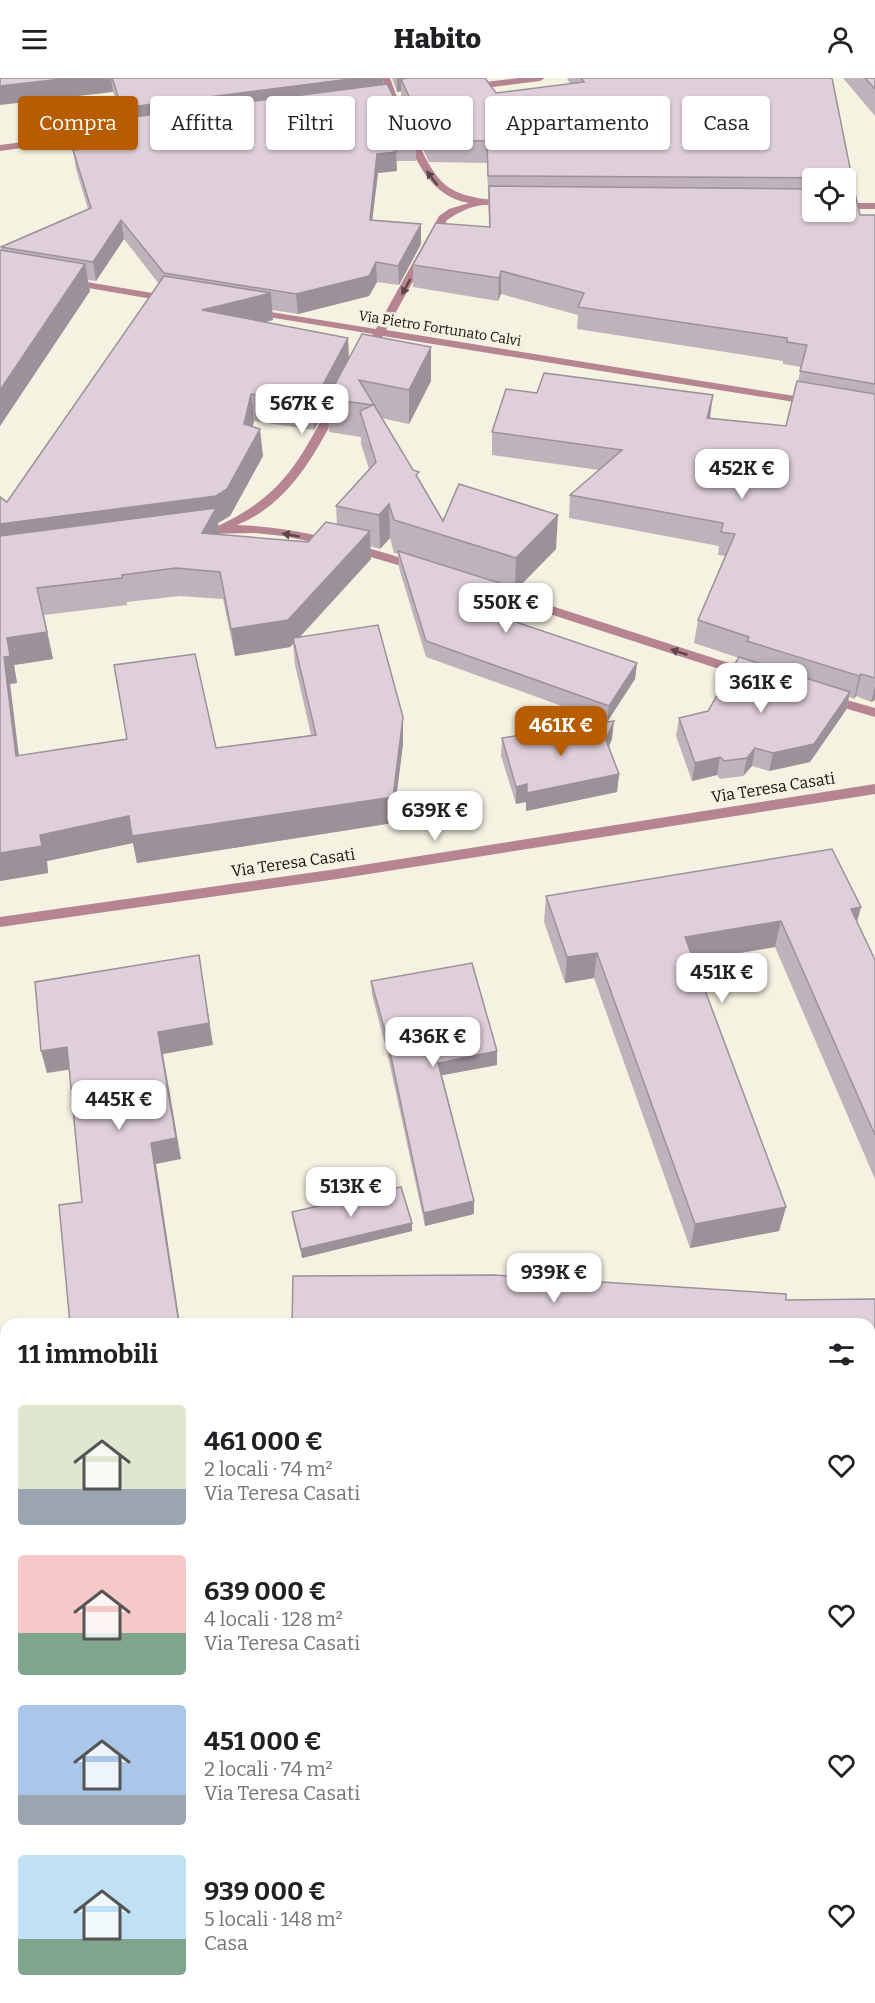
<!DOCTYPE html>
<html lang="it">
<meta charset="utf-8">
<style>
:root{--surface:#fff;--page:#f6f6f6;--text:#202124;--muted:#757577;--accent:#b75d00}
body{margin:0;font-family:Bitter,serif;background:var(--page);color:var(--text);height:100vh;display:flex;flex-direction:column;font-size:22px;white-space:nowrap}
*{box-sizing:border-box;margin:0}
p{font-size:20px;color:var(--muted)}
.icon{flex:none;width:33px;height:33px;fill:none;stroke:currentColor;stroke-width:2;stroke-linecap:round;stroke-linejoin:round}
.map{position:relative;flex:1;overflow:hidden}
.panel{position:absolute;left:0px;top:1240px;width:876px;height:686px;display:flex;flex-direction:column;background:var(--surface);border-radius:18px 18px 0 0;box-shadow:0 2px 4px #0004}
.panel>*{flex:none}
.banner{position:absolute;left:18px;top:18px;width:840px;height:54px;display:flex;gap:12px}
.tools{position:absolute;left:802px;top:90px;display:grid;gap:12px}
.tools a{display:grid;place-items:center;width:54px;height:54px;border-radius:6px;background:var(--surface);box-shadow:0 2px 4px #0004;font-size:30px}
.price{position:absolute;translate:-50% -51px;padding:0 14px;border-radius:12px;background:#fff;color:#222;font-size:20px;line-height:39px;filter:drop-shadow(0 2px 3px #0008)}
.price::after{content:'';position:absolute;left:50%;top:36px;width:18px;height:14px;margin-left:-9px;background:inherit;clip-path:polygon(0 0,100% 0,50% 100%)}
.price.on{background:var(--accent);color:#fff}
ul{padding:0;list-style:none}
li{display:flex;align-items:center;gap:18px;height:150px;padding:0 18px}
li span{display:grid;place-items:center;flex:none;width:168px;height:120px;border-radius:6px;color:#555}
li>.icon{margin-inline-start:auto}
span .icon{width:72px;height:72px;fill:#fffc;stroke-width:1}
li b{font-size:26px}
h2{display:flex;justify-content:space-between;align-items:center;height:72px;padding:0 18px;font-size:26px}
.chip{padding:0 21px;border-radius:6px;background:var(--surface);box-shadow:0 2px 4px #0004;font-size:21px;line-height:54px}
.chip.on{background:var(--accent);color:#fff}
header{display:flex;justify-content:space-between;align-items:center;height:78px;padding:0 18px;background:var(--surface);font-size:27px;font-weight:800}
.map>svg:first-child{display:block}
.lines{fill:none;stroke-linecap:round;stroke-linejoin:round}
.minor{fill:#b78491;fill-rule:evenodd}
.highway{fill:#5b0b2c;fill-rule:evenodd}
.wall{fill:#c0b2bb;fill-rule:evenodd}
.shaded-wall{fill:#9c9199}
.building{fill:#dfcfda;stroke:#9c9199;stroke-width:1.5}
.oneway{fill:#5d4548}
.labels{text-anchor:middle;stroke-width:6;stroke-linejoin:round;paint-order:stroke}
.far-street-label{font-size:14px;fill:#13120d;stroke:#f5f2e1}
.street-label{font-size:16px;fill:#13120d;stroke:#f5f2e1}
</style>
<header><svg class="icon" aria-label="menu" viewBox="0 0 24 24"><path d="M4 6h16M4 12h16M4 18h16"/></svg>Habito<svg class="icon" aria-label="person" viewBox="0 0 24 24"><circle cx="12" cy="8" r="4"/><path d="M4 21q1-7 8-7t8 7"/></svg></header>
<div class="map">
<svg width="875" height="1925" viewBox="0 0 875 1925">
<rect width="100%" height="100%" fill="#f5f2e1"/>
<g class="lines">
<g class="minor">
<path d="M380,0H390L401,30L399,32L391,30Z"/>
<path d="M519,0H545L540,3L470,12L465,9L470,6Z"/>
<path d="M146,48L151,51L149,53L0,73V67Z"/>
<path d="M407,49L412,52C438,107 443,119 507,123L512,126C504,132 493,126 483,127C471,128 457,135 447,142L386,252L813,321L819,324L813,327L383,258L379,264L375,265L370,262L373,256L249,236V232L253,231L376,251L439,138L449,131L469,125C430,118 418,85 402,52Z"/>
<rect x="846" y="125" width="29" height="6"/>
<path d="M69,201L170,218L175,221L170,224L65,206L64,204Z"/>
<path d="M337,320L343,323C316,374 292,424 237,447C301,449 362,468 422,486V492L418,493L337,469L283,458L255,455L197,456V450C204,449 213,450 220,447C283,417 300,383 331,323Z"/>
<path d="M486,507L757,594L758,597L752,601L747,600L482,514V508Z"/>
<path d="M829,617L875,630V639L824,624L823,621L824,618Z"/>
<path d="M875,706V716L337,801L0,849V839L337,791Z"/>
</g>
<g class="highway">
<path d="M0,1470L6,1471V1493L0,1492Z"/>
<path d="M870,1521L875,1522V1544L870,1543Z"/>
<path d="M0,1554L6,1555V1577L0,1576Z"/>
<rect x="870" y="1627" width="5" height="22"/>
</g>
</g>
<g class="wall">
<path d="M0,0H383L384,6L416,64V83H396L397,93L378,95L372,142L421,146V166L399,207L377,204L369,218L298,236L272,232L273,242L265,244L348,260L349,280L431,269V303L409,346L381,340L443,443L556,471L515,513L506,510L505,523L493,536L637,585L635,601L607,644L612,661L609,668L619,696L617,714L526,733V724L516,726L501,678L502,660L606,644L426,579L399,490L398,476L394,475L390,460L380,471L370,468L371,481L300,559L403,666L393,745L137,785L133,765L47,783L48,795L0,803V419L7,424L159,206L124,161L96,203L88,202L90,213L0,348V172L1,173V169L88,131L76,91L73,72L130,64L127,48L125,49L113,14ZM327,328L329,354L361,359V366L369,391L336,428L337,446L308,464L220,457L218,445L230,438L263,378L252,349L254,343L314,352ZM180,518L223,521L235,578L290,569L293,566L295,587L311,657L216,670L19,678L10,606L17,605L14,587L53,581L44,537L127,527V524Z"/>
<path d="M392,0H485L496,15L570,6L567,0H832L852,100L850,110L860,137H875V622L871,624L856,618L854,621L849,619L846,632L810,684L769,693L752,688L743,698L720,701L717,697L692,703L676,658L679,640L708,633L739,580L694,565L698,542L725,478L718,477L719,468L569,440L570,417L599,392L492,377V354L709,340L786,348L798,303L801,289L783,286V283L577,251L578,237L501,216L498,223L413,209V187L489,149L487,85L429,84L401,23V13L397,14ZM813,100H846L813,134Z"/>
<path d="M843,0H875V38Z"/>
<path d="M546,818L857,844L875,882V1101L775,869L694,883L786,1129L779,1153L690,1170L594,900L565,905L544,844Z"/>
<path d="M371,903L497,973V987L442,997L474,1123V1136L425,1148L387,974L372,917Z"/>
<path d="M292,1134L412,1153L302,1180L293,1143Z"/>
<path d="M875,1221V1340H870V1246L786,1222Z"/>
</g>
<g class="shaded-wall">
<path d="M70,0H111L113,14L0,27V8Z"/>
<path d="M358,0H383L384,15L126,40L127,48L125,49L122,30Z"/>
<path d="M397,0H473L401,1V13L397,14Z"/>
<path d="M396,74L397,93L378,95L370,161V142L377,76Z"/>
<path d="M852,100L848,123H846L848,101Z"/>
<path d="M121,142L124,161L96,203L93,184Z"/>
<path d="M421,146V166L399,207L398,188Z"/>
<path d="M376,184L377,204L369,218L298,236L296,216Z"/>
<path d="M85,186L90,213L0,348V312Z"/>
<path d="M501,193V216L498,223L499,200Z"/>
<path d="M271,215L273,242L205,259L202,232Z"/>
<path d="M348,260L349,287L327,321V328L314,352L313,325Z"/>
<path d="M431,269V303L409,346V312Z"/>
<path d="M251,316L254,343L247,374L244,346Z"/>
<path d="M713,317L710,340H707Z"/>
<path d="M260,351L263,378L230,438L218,445L220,457L0,474V446Z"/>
<path d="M389,426L390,460L380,471L379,437Z"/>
<path d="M558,437L556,471L515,513L516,480Z"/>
<path d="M370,453L371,481L294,565L293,560V566L290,569L235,578L231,551Z"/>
<path d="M506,507L505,523L480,549L481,532Z"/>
<path d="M47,554L53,581L14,587L17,605L10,606L22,705L16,678L4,579L7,560Z"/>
<path d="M637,585L635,601L607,644L609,628Z"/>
<path d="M861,596L856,618L854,621L859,598Z"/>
<path d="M875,608V622L871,624Z"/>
<path d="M850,614L846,632L810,684L769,693L773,675Z"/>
<path d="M403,639V666L393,745L137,785L133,765L47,783L48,795L0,803V775L40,757Z"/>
<path d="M614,643L612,661L604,679L606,662Z"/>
<path d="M755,670L752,688L743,698L747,680Z"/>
<path d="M720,679L717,697L692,703L695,685Z"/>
<path d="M619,696L617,714L526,733V724L516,726V709L527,706Z"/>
<path d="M861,829L854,856L851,831Z"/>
<path d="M781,843L775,869L681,885L685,859Z"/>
<path d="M597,875L594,900L565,905L567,879Z"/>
<path d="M199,877L213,967L163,976L181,1081L156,1086L180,1246H179L151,1065L158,954Z"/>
<path d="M67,969L73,991L47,995L41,973Z"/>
<path d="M497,973V987L438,998V985Z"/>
<path d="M474,1123V1136L425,1148L424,1135Z"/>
<path d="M786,1129L779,1153L690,1170L695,1146Z"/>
<path d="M412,1145V1153L302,1180L301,1171Z"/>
</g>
<g class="building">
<path d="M0,0H70L0,8Z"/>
<path d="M112,0H358L122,30Z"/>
<path d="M409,0H485L496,15L584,4L581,0H832L852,100L848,101V109L854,111L860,137H875V306L800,293L807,267L787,264V260L578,229L584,215L501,193L499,200L413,187L436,145L490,149L489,108L813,111V134H846V100L488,98L487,63L429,62L401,1Z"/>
<path d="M865,0H875V11Z"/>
<path d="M387,6L416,64H391L396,74L377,76L370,142L421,146L398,188L376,184L369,198L296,216L164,195L121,142L93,184L1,169L91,130L73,72L133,64L126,40Z"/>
<path d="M0,172L85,186L0,312Z"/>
<path d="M164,198L271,215L202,232L348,260L313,325L251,316L244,346L260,351L227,411L216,418L0,446V419L7,424Z"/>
<path d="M362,256L431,269L409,312L359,302L413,392L419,394L416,397L443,443L459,406L558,437L516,480L394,442L389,426L379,437L336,428L376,384L360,333L373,327L327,321Z"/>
<path d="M544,295L713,317L707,340L786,348L797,303L875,316V600L861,596L859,598L747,563L749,559L698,542L735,456L721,454L723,445L570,417L622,372L492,354L506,311L537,315Z"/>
<path d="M216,430L202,455L308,464L326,444L370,453L288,542L231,551L220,494L176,490L122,497V500L37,510L47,554L7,560L10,578L4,579L16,678L127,661L114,587L195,576L216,670L316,657L293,560L378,547L403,639L393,719L132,758L129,738L40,757L42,768L0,775V458Z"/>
<path d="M398,473L506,507L481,532L637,585L609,628L426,563Z"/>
<path d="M739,579L850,614L814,666L773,675L755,670L747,680L724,683L720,679L695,685L679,640L708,633Z"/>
<path d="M614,643L606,662L619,696L527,715V706L516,709L502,660Z"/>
<path d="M832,771L861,829L851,831L875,882V1057L781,843L685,859L786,1129L695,1146L597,875L567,879L546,818Z"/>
<path d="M199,877L209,945L158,954L176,1060L151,1065L179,1246H70L59,1127L82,1124L67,969L41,973L35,904Z"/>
<path d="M472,885L497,973L438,985L474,1123L424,1135L387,960L371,903Z"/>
<path d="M401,1109L412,1145L301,1171L292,1134Z"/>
<path d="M493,1197L786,1216V1222L875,1221V1317H870V1246H292L293,1198Z"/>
</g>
<defs><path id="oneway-solid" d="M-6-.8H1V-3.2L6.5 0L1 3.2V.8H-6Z" transform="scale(1.5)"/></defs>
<g class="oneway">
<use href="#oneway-solid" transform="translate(432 100) rotate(-127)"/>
<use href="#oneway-solid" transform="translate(406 209) rotate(118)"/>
<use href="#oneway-solid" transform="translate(291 457) rotate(-170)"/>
<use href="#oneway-solid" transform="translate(679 574) rotate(-162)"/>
</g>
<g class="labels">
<g class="far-street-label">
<text transform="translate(440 250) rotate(9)" y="5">Via Pietro Fortunato Calvi</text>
</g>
<g class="street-label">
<text transform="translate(773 709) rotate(-9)" y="6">Via Teresa Casati</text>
<text transform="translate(293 784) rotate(-8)" y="6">Via Teresa Casati</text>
</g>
</g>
</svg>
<div class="tools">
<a><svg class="icon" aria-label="locate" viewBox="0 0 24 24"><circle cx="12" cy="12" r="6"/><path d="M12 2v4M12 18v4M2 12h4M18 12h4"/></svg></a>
</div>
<b class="price" style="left:302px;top:357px">567K €</b>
<b class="price" style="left:742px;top:422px">452K €</b>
<b class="price" style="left:506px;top:556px">550K €</b>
<b class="price" style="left:761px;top:636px">361K €</b>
<b class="price on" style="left:561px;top:679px">461K €</b>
<b class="price" style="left:435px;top:764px">639K €</b>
<b class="price" style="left:722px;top:926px">451K €</b>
<b class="price" style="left:433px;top:990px">436K €</b>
<b class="price" style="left:119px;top:1053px">445K €</b>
<b class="price" style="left:351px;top:1140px">513K €</b>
<b class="price" style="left:554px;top:1226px">939K €</b>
<div class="banner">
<a class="chip on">Compra</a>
<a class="chip">Affitta</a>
<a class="chip">Filtri</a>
<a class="chip">Nuovo</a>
<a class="chip">Appartamento</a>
<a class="chip">Casa</a>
</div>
<section class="panel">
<h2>11 immobili<svg class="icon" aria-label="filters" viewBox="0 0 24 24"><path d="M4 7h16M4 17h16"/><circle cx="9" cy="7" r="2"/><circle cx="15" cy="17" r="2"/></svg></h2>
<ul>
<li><span style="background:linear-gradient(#dfe7d0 70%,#9aa5b1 0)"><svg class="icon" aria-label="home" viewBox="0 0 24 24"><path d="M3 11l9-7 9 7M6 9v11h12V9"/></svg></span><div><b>461 000 €</b><p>2 locali · 74 m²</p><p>Via Teresa Casati</p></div><svg class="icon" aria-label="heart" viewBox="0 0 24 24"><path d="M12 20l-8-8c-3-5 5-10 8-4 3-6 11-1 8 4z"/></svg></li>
<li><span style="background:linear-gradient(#f6c9c9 65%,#7fa58c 0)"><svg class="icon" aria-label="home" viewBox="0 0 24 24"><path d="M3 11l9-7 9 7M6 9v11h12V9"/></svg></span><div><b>639 000 €</b><p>4 locali · 128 m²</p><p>Via Teresa Casati</p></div><svg class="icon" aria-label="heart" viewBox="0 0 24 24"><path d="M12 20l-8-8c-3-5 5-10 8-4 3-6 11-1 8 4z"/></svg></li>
<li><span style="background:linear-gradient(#a9c7e8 75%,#9aa5b1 0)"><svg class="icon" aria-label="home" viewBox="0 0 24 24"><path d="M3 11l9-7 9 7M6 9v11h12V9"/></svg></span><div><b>451 000 €</b><p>2 locali · 74 m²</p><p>Via Teresa Casati</p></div><svg class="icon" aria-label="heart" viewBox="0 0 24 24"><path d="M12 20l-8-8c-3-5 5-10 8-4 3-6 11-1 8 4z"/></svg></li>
<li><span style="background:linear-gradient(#bfe0f5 70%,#7fa58c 0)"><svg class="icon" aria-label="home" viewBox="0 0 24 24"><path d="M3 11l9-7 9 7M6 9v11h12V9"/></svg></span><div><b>939 000 €</b><p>5 locali · 148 m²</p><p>Casa</p></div><svg class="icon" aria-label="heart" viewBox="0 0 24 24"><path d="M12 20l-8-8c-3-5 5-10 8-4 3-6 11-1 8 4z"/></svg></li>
</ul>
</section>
</div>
